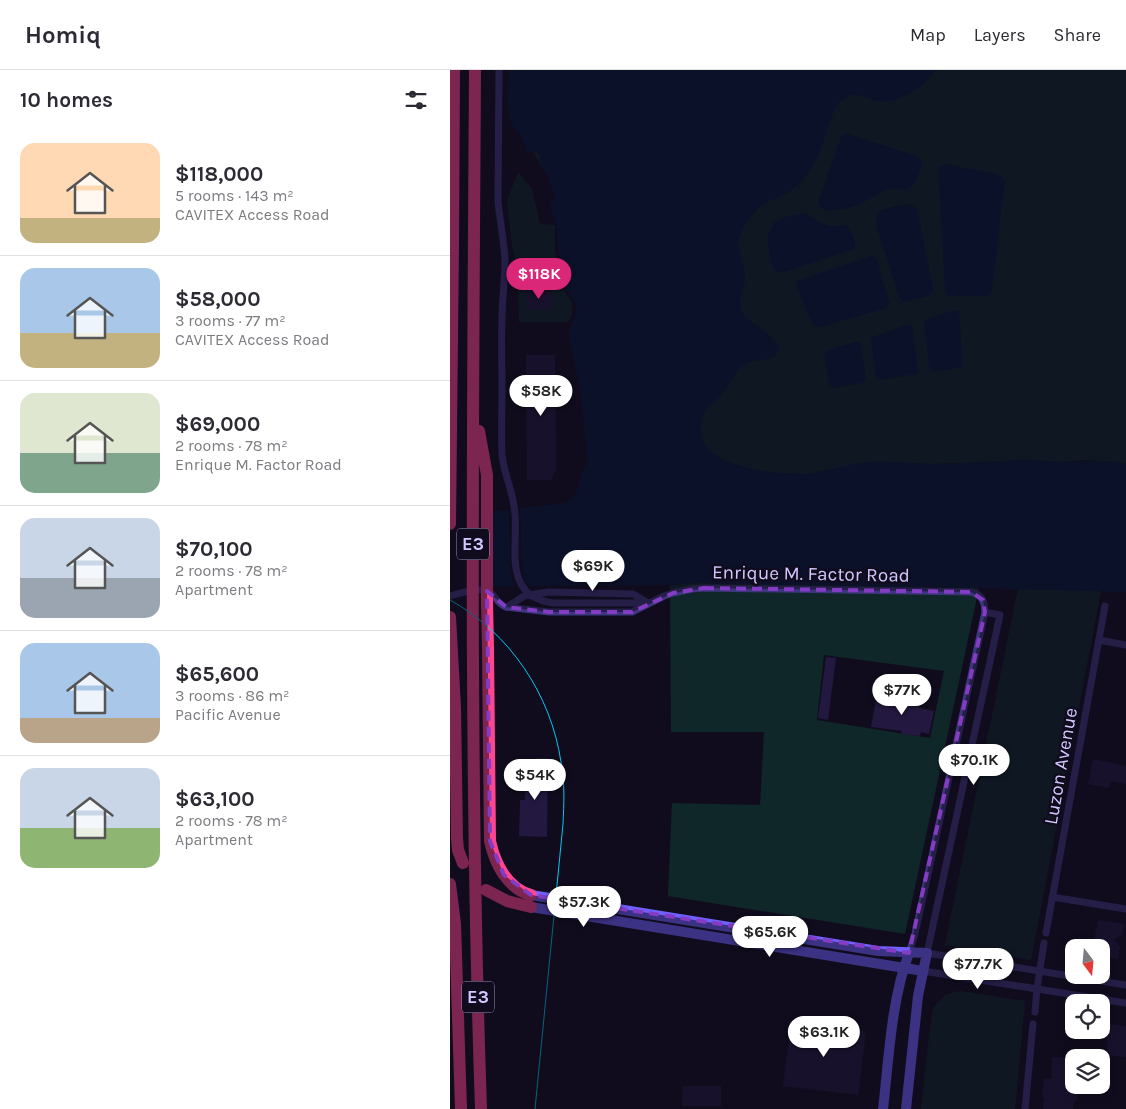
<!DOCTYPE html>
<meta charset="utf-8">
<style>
:root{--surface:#fff;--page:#f2f2f3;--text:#2b2b33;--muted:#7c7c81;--line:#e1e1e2;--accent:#db2777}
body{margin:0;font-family:Karla,sans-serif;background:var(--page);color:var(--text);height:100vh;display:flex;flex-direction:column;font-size:19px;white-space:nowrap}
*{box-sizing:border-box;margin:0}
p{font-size:16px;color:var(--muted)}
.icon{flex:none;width:28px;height:28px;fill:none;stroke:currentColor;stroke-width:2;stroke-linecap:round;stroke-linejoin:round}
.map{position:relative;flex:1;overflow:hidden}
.panel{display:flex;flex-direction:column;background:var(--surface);width:450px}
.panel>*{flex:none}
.needle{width:32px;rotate:164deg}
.tools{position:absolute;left:615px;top:869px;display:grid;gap:10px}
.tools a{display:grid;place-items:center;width:45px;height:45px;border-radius:10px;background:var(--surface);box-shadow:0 2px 8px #0003;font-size:25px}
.price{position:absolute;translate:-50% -42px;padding:0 11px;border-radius:18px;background:#fff;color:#222;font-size:16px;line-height:32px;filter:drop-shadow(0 1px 2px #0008)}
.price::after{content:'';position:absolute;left:50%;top:30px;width:15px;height:11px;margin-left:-8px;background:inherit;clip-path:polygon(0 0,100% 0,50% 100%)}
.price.selected{background:var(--accent);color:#fff}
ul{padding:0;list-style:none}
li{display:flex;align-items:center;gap:15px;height:125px;padding:0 20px}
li+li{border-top:1px solid var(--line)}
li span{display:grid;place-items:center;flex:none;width:140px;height:100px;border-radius:15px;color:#555}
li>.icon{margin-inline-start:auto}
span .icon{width:60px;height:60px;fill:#fffc;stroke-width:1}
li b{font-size:21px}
h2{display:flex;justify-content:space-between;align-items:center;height:60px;padding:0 20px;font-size:21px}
header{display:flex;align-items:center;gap:30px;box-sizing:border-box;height:70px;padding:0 25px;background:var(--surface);border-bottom:1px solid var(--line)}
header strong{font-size:24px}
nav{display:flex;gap:28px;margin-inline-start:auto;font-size:18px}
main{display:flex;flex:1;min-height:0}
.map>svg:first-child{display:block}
.green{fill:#0f2728;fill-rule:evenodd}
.water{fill:#08173a}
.pier{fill:#100c1e}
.building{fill:#23183f}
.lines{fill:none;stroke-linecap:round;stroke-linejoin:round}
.street{stroke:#3e367d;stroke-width:7}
.secondary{stroke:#6f60ff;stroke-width:10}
.highway{stroke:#ff4490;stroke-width:12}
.tram{stroke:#00caf4;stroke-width:1}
.marked{fill:none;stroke:#843cc5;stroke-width:4;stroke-dasharray:10 6;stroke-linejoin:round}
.labels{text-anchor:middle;stroke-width:5;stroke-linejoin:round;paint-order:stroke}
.shield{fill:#100c1e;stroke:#9890bc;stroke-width:1}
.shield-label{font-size:18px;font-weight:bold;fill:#d3c9ff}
.street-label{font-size:19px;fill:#d3c9ff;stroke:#100c1e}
</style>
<header>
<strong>Homiq</strong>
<nav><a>Map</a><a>Layers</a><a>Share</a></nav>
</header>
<main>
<section class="panel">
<h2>10 homes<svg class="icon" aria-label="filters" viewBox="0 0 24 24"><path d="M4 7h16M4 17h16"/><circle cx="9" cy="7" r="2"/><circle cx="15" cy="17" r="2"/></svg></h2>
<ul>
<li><span style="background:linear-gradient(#ffd9b3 75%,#c2b280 0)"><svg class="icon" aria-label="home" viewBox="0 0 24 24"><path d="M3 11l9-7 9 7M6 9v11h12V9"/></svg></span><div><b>$118,000</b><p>5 rooms · 143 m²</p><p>CAVITEX Access Road</p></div></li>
<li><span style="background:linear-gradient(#a9c7e8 65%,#c2b280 0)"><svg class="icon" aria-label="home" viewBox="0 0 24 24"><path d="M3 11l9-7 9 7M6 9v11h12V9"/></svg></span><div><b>$58,000</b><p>3 rooms · 77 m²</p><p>CAVITEX Access Road</p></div></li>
<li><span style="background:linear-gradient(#dfe7d0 60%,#7fa58c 0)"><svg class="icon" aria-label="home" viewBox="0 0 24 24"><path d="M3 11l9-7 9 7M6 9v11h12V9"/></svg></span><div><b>$69,000</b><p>2 rooms · 78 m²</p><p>Enrique M. Factor Road</p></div></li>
<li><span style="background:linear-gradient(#c9d6e8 60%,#9aa5b1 0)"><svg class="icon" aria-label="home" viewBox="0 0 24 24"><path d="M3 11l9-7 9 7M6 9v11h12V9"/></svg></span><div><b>$70,100</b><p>2 rooms · 78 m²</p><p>Apartment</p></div></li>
<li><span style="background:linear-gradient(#a9c7e8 75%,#b9a48a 0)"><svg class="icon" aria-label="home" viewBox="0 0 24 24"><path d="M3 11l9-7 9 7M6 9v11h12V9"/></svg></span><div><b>$65,600</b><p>3 rooms · 86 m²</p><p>Pacific Avenue</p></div></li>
<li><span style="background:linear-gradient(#c9d6e8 60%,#8fb573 0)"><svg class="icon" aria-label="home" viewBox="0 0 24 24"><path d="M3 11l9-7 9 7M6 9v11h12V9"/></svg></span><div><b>$63,100</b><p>2 rooms · 78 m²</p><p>Apartment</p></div></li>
</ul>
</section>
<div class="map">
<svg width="676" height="1039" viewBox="0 0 676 1039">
<rect width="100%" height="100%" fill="#100c1e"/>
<g class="green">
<path d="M59,0H676V394L666,392L637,390L611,392L581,390L481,394L419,392L357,404L249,401L179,103L91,96L59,41Z"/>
<path d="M68,102L82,119L90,154L105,155V179L113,219L122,232V245L118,252H69L68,205L62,175L57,131Z"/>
<path d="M244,513L529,518L455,864L218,826L222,733L310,735L314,662H221L220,515ZM374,585L494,601L480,668L367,650Z"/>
<path d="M568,519L651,521L581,890L495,875Z"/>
<path d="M511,921L575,931L565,1039H471L480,958L483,938L496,924Z"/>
</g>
<g class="water">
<path d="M59,0H485C475,18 448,34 428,31C413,29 407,19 392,30C383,36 384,44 380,53C374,70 368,90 357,105C351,113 343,120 334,125C328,128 320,130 314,134C301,144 286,162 289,179C291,189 295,198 295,209C295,221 286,230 292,242C298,251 310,257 318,264C322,267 325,271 329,275C329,296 305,286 294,295C285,301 281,314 274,322C269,329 260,334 256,341C253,346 251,354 251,359C250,398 329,405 356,404C377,402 398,393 419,392C439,391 460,393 480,394C491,394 503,394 514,393C536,393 559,389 582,390C592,390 602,392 612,392C634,392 655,389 676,394V522L529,518L244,513L220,515L53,516L0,519V447L114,433C117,431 120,430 122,428C132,419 128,402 138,393L131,323L119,266C120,255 127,247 126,236C125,228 117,223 115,216C109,194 108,170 105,147H103L100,132L105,128C101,115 99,103 89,94L91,87L87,82H80L76,80C74,66 67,64 61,52C56,42 59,13 59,0Z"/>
<path d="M393,64H398L467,86C469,88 471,89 472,92C473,97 465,113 461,117C455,122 445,117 438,119C428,122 420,130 410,134C399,139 387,140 375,141L369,135V129L391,67Z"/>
<path d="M496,94L547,104L552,107L555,112L542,220L541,224L537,226H500L496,224L495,220L488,98L491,95Z"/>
<path d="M459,134L463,135L467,139L483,217L482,222L478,226L455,232L452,231L449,227L427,158L426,147L429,141L445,136Z"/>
<path d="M356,143C364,148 371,154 381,156C386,157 393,154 397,156C402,159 406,174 405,179L335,202H327L321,194L317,168L324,152L338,146Z"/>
<path d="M420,186L425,187L427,190L440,234L437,238L371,257L365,256L362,253L347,218L346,213L349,210Z"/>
<path d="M505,240H507L509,242L513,296L509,298L484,302L481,301L479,298L474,251L476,249Z"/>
<path d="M459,254L461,255L463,258L468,301L467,304L430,310H428L426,307L421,271L422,267Z"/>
<path d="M405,272H409L411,275L416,309L415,312L412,313L385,318L381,317L379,313L374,285L377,280Z"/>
</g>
<g class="pier">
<path d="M70,436L72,499L75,510L83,519H67L62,508L60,500L59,438Z"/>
<path d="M41,440V520L0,522V445Z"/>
</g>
<g class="building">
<path d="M76,220L101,221L103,226V237L100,238L99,240H77Z"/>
<path d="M76,285H105L106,399L101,410H77Z"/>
<path d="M376,587L386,588L378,650L368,648Z"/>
<path d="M427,624L471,631L469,638L484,641L479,664L471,662L470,666L451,664L452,661L421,657Z"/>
<path d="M86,688H98L97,767L69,766L70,730H75V695H86Z"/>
<path d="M643,689L676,696V714L660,711L659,718L638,714Z"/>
<path d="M648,850L674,854L672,865L664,870L670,877L668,889L651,887V878H643Z"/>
<path d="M341,952L416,961L408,1025L333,1016Z"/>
<path d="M660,954L676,956V987L656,985Z"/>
<path d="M602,987L624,988V1015H629L627,1031H624L623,1039H593L594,1028L592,1027L594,1009H601Z"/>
<path d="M233,1016H271V1036H232Z"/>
</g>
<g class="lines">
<g class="street">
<path d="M49,0L48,131C50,151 54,171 55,191C55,210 52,229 52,248C51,272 52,296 52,320C52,342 51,363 52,385C54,405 64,424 65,444C67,465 61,493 70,512C76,525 89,531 103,533H197"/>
<path d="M0,526C12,523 32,515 42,524C48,530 48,534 56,537L99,542H182L214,526L223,523L242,519L254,518L521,522C532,524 535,532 535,542L465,864L459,883"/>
<path d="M57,537L74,526L98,522L183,524L198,533"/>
<path d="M535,542L550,545L477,883L676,915"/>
<path d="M649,570L676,575"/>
<path d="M602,827L676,839"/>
<path d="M596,863L655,536"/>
<path d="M473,901L676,933"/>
<path d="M585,942L587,918L594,873"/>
<path d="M575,1039L583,954"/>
</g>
<g class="secondary">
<path d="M81,825L428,881L477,883L468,926L456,1039"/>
<path d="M81,837L473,901"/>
<path d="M433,1039C439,988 441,931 459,883"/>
</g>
<g class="highway">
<path d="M25,0C23,346 19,693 31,1039"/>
<path d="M29,361L37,405V532L38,578L40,771C45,794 57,818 81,825"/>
<path d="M0,454L3,172L4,0"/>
<path d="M0,547L5,637L7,768L8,780L13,793"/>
<path d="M0,814L5,854L11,1039"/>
<path d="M36,820L57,831L81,837"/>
</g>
<path class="tram" d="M0,530C60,563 101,625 111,692C115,713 114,733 113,754L85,1039"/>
</g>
<path d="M0 0H676V1039H0ZM254,518L521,522L533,530L535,542L459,883L81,825L54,805L40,771L37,521L56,537L99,542H182L223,523Z" fill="#100c1e" fill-opacity=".55" fill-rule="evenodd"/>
<path class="marked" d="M254,518L521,522L533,530L535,542L459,883L81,825L54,805L40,771L37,521L56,537L99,542H182L223,523Z"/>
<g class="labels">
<g class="shield">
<rect x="7" y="458.5" width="32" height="31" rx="4"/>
<rect x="12" y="911.5" width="32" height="31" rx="4"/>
</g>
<g class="shield-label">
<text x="23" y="480">E3</text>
<text x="28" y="933">E3</text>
</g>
<g class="street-label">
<text transform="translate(361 503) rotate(1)" y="7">Enrique M. Factor Road</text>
<text transform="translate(610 696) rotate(-80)" y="7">Luzon Avenue</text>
</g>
</g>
</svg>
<div class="tools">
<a><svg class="needle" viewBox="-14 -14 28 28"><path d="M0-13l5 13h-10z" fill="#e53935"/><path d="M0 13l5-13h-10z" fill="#7c7c81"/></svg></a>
<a><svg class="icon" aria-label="locate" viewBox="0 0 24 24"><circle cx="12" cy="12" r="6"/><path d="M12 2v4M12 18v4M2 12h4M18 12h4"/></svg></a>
<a><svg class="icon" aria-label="layers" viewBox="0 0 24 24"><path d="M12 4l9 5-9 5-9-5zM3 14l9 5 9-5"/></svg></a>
</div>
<b class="price selected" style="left:89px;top:230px">$118K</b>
<b class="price" style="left:91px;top:347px">$58K</b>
<b class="price" style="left:143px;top:522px">$69K</b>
<b class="price" style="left:452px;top:646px">$77K</b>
<b class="price" style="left:524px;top:716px">$70.1K</b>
<b class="price" style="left:85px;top:731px">$54K</b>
<b class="price" style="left:134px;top:858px">$57.3K</b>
<b class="price" style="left:320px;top:888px">$65.6K</b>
<b class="price" style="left:528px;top:920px">$77.7K</b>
<b class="price" style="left:374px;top:988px">$63.1K</b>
</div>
</main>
